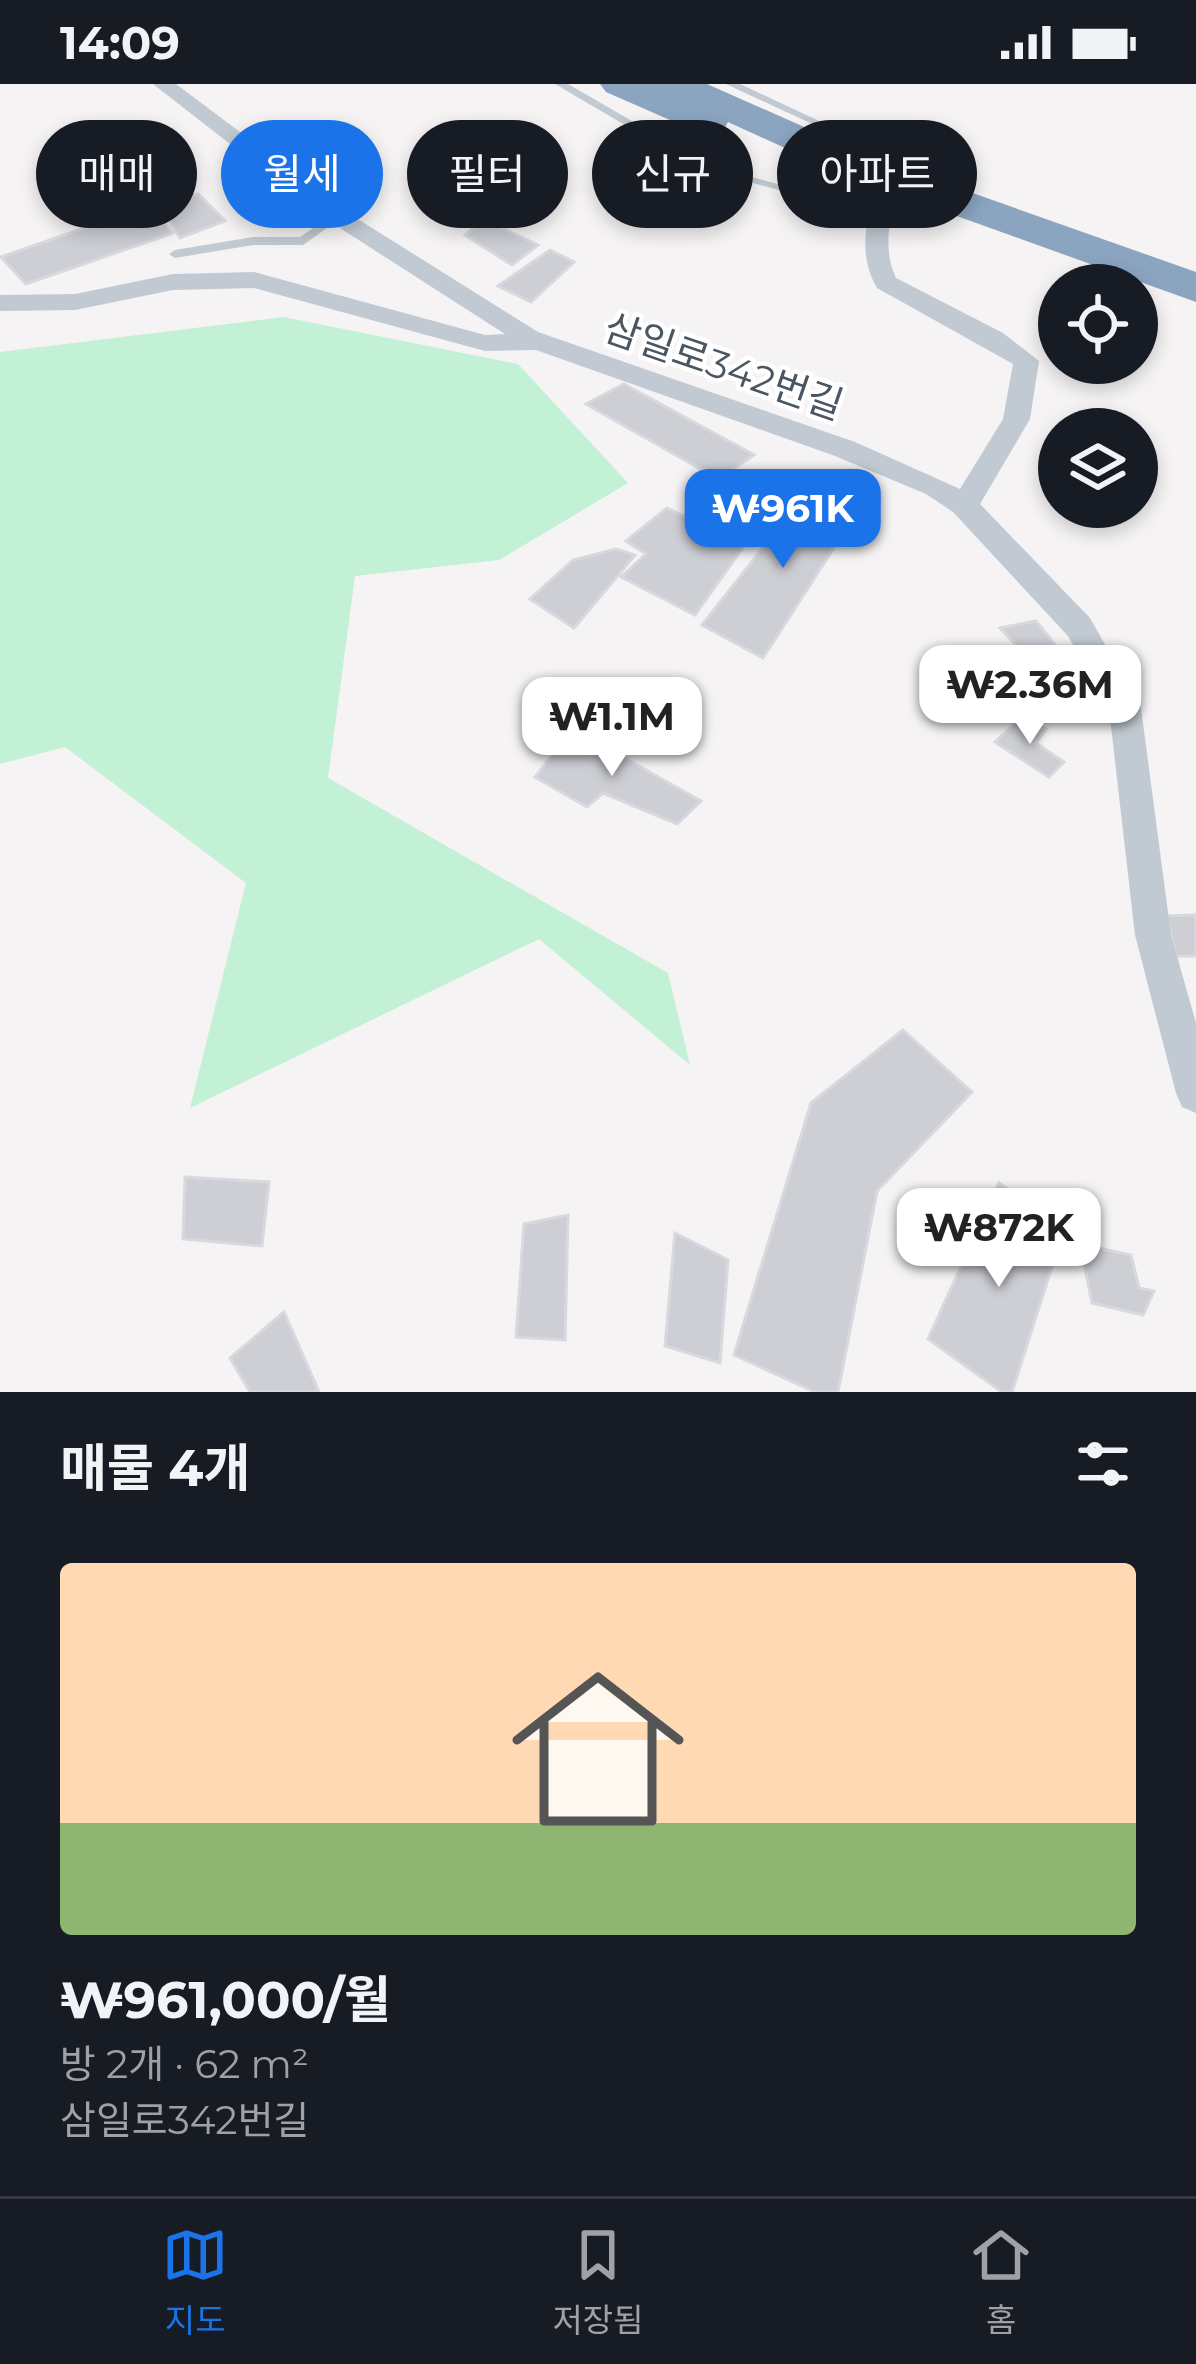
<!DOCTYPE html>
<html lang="ko">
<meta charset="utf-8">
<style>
:root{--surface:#171b24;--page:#20242c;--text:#f1f3f6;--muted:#9ea1a6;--line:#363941;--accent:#1a73e8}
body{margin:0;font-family:Montserrat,"Noto Sans KR",sans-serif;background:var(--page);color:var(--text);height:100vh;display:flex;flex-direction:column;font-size:45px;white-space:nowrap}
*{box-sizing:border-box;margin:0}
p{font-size:39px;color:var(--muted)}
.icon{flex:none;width:66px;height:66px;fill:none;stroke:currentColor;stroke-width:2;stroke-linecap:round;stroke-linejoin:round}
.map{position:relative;height:1308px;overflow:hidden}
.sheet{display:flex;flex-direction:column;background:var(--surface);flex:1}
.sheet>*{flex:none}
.guide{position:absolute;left:36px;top:36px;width:1125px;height:108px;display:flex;gap:24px}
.fabs{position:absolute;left:1038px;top:180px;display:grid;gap:24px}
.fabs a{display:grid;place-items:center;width:120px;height:120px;border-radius:50%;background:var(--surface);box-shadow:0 6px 18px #0003;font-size:60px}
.price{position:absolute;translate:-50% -102px;padding:0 27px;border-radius:24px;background:#fff;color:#222;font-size:39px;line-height:78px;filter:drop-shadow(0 3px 6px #0008)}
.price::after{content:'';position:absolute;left:50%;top:72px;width:36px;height:27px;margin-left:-18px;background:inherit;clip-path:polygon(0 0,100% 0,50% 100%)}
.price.on{background:var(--accent);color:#fff}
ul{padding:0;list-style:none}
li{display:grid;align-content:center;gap:24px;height:636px;padding:0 60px}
li span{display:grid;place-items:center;height:372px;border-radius:12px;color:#555}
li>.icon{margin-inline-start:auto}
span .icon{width:216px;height:216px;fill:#fffc;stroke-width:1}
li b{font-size:51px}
h2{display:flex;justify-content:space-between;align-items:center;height:144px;padding:0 60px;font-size:51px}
.chip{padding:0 42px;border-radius:54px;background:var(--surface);box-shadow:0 6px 18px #0003;font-size:42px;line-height:108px}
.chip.on{background:var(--accent);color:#fff}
.status{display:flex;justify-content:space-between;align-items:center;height:84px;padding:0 60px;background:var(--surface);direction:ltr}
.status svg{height:33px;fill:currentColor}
.tabs{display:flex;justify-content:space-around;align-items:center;height:168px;border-top:3px solid var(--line);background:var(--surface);font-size:33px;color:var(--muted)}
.tabs a{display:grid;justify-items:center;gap:6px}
.tabs .on{color:var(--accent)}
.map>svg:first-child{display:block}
.green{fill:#c3f1d5}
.building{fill:#cdcfd5;stroke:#d7d9de;stroke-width:3}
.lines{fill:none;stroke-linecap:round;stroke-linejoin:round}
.lane{fill:#c1cad2;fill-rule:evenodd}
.street{fill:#c1cad2;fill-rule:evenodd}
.highway{fill:#8ba5c1;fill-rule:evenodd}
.labels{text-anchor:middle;stroke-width:9;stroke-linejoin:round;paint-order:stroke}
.street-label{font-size:39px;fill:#4a5661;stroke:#fff}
</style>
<div class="status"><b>14:09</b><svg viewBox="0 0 49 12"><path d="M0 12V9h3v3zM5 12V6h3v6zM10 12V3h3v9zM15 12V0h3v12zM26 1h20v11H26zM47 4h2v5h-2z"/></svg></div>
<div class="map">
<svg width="1196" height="1308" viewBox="0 0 1196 1308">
<rect width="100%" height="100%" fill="#f5f3f3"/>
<path class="green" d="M284,233L518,280L628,399L499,476L355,492L328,694L668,889L690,981L539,855L190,1024L246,799L65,663L0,680V268Z"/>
<g class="building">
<path d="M636,66L689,93L674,103L621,80Z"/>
<path d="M619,81L669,104L660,110L610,88Z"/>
<path d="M198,110L225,137L180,154L160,122Z"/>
<path d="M150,121L173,149L26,200L1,173Z"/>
<path d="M483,135L538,161L512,181L465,151Z"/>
<path d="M550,166L574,178L531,218L498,202Z"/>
<path d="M624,300L754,371L718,395L586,320Z"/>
<path d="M813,400L864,417L763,574L702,541Z"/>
<path d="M722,414L766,431L695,531L621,493L646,470L626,457L667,424L692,436Z"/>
<path d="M616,465L635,471L574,544L530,515L573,476Z"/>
<path d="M1036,537L1060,567L1036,583L1000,544Z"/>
<path d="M1020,635L1046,645L1036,659L1064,678L1049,693L995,658Z"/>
<path d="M573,645L701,717L677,740L603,709L587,723L535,693Z"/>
<path d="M1196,831V872H1176L1167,832Z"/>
<path d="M903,946L972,1008L877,1107L838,1308H815L734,1271L811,1019Z"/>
<path d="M185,1093L269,1098L262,1162L183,1155Z"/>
<path d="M999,1099L1064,1145L1012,1308H1002L928,1255Z"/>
<path d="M568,1131L565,1256L516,1253L524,1140Z"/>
<path d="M675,1149L728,1176L720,1279L665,1262Z"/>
<path d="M1080,1160L1131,1171L1139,1204L1154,1207L1143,1231L1092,1219Z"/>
<path d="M284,1228L319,1308H250L230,1274Z"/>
</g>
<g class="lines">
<g class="lane">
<path d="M555,0H568L708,81L861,123L855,126L700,85Z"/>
<path d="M726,0H740L832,43L823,45Z"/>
<path d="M337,128L343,132L341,134L303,161H253L175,174L169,170L175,166L253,153H300Z"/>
</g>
<path class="street" d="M153,0H176L345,127L538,248L855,358L960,405L1003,335L1013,280L877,204C848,154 880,100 900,51L903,46H919L922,51C905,95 874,147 896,194L1003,249L1039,277L1030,335L980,420L1090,534L1141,624L1171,851L1196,939V1029L1182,1023L1176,1009L1135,851L1109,625L1068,552L953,428L926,410L835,372L536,266L485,267L254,204L173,206L75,226L0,227V211L75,210L173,190L254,188L485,251L505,250L329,137Z"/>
<path class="highway" d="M600,0H707L879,76L1196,188V218L851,94L728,38L723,47H695L606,8Z"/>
</g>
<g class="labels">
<g class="street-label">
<text transform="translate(724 282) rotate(19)" y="14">삼일로342번길</text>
</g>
</g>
</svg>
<div class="fabs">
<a><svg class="icon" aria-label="locate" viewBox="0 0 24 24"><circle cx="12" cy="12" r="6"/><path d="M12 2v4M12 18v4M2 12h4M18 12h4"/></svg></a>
<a><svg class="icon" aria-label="layers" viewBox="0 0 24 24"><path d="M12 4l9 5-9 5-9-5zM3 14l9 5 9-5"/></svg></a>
</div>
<b class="price on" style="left:783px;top:487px">₩961K</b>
<b class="price" style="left:1030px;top:663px">₩2.36M</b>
<b class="price" style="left:612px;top:695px">₩1.1M</b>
<b class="price" style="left:999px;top:1206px">₩872K</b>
<div class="guide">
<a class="chip">매매</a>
<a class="chip on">월세</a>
<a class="chip">필터</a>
<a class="chip">신규</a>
<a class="chip">아파트</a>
</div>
</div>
<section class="sheet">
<h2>매물 4개<svg class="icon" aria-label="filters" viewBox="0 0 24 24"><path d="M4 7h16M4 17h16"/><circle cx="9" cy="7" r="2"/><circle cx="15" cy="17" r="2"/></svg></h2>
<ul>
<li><span style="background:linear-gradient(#ffd9b3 70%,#8fb573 0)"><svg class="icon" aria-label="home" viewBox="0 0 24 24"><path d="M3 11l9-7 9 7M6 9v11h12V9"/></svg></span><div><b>₩961,000/월</b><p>방 2개 · 62 m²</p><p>삼일로342번길</p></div></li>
</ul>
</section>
<nav class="tabs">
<a class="on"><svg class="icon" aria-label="map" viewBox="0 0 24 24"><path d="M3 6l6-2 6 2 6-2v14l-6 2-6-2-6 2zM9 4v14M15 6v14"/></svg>지도</a>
<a><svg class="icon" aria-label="saved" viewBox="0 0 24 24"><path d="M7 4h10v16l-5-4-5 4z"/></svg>저장됨</a>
<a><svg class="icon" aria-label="home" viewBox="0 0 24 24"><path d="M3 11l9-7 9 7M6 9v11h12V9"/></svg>홈</a>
</nav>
